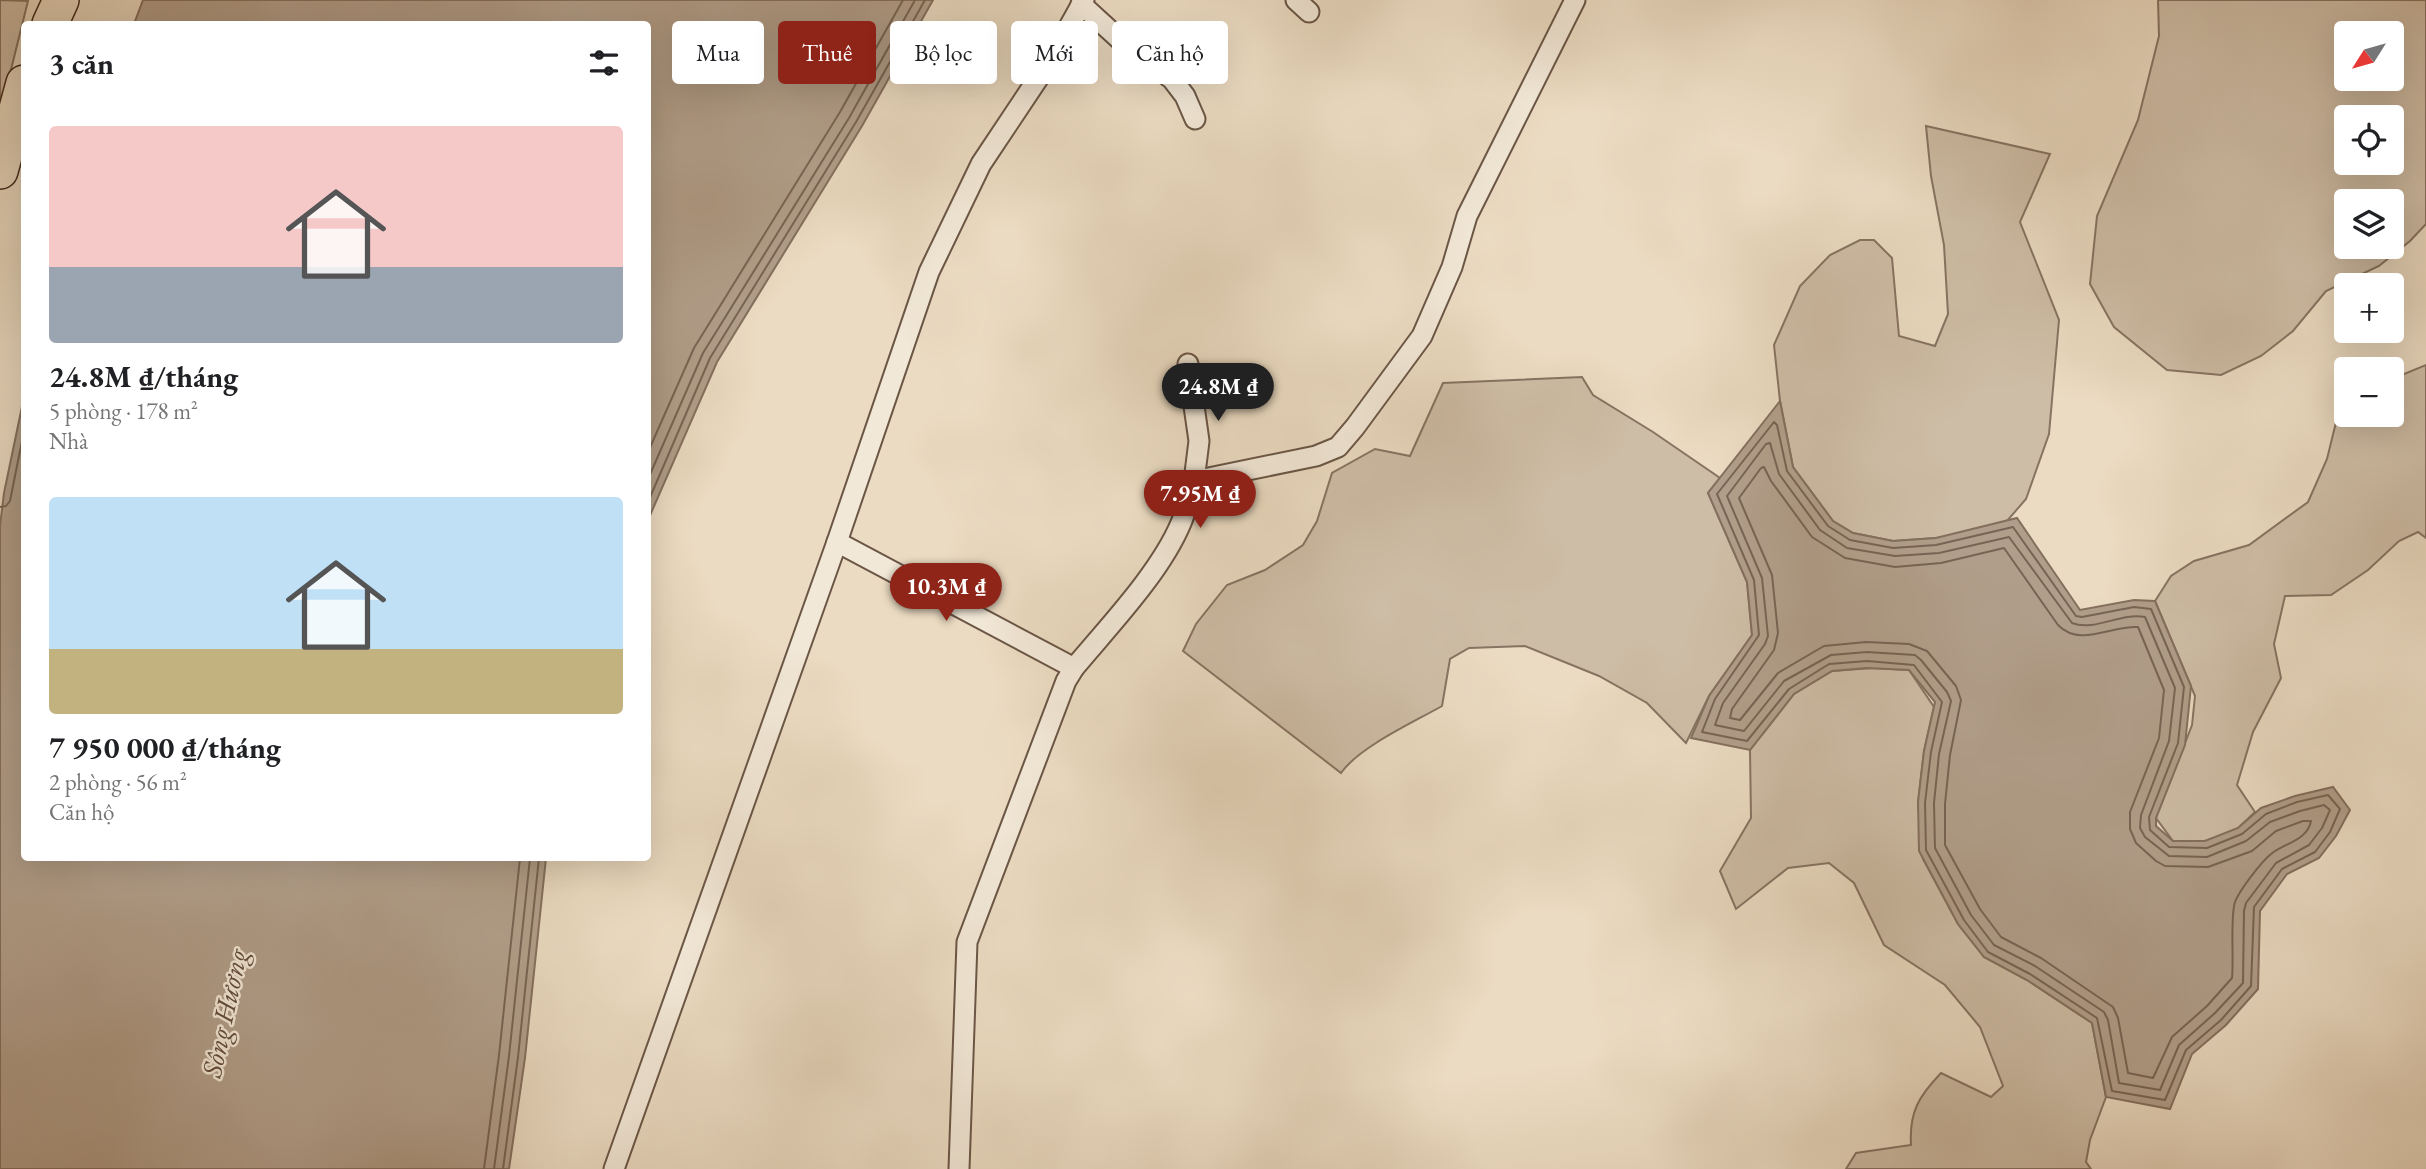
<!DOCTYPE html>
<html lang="vi">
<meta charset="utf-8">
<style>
:root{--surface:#fff;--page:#f6f6f6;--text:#202124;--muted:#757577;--accent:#8f2418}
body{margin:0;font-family:"EB Garamond",serif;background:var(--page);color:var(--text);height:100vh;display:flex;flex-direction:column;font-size:26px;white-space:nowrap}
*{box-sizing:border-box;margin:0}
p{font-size:23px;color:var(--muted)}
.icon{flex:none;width:38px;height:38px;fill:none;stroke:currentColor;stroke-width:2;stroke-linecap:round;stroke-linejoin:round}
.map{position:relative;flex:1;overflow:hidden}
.side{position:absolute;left:21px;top:21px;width:630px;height:840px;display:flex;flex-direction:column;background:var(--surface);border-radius:7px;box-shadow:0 7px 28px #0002}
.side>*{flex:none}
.hud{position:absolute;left:672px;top:21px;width:665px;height:63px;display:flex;gap:14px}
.needle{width:46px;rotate:233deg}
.tools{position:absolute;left:2334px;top:21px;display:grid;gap:14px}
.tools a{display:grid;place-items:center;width:70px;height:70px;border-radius:7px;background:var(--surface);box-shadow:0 7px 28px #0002;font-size:35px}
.price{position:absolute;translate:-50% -60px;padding:0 16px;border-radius:24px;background:var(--accent);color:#fff;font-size:23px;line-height:46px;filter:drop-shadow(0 2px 4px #0008)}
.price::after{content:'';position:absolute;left:50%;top:42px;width:21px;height:16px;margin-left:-10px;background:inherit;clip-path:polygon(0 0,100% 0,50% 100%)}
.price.selected{background:#222;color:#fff}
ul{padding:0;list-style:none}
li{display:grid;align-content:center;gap:14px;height:371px;padding:0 28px}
li span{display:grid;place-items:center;height:217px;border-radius:7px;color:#555}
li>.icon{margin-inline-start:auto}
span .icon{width:126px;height:126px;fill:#fffc;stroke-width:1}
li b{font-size:30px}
h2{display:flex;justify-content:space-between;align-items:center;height:84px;padding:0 28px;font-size:30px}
.chip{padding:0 24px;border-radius:7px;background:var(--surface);box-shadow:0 7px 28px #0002;font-size:24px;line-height:63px}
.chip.selected{background:var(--accent);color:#fff}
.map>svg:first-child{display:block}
.green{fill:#cebda6;stroke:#877362;stroke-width:2;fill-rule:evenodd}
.water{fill:#b19e8a;stroke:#846f5e;stroke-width:2}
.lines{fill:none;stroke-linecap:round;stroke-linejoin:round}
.shore{stroke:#786454;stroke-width:2}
.street-casing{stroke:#6b5646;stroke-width:23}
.highway-casing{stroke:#40291d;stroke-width:38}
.street{stroke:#f2e8d7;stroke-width:19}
.highway{stroke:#ebdbc2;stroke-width:35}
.labels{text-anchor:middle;stroke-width:5;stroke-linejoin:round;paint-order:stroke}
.water-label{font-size:28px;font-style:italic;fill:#624c3e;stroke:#f2e8d7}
</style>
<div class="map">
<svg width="2426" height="1169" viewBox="0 0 2426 1169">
<rect width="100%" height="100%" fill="#ebdbc2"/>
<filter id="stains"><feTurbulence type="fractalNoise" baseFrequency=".00286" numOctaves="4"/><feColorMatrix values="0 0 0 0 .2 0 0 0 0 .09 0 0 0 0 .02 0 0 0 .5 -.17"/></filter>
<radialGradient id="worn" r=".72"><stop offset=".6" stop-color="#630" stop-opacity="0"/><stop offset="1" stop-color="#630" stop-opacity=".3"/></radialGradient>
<g class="green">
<path d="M0,0L28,1L0,114Z"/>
<path d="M2158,0H2426V224L2410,241L2379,266L2326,291L2293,331L2261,356L2221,375L2167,370L2114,327L2090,284L2097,216L2138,120L2159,36ZM2392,33V79H2347V33ZM2392,117V163H2347V117ZM2392,201V247H2347V201Z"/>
<path d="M1926,126L2050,154L2020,222L2059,320L2049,434L2026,499L2000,529L1936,538L1893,541L1853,533L1833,521L1793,467L1780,401L1774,345L1800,286L1830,255L1860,240H1874L1892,258L1899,336L1935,346L1948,314L1944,245L1931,176Z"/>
<path d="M2426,365V538L2418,532L2399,541L2368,570L2331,595L2285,596L2274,644L2281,678L2253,732L2237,785L2255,812L2235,831L2205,841H2173L2156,818L2192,725L2195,696L2155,601L2171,576L2194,561L2249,545L2308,502L2327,459L2341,402L2347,399V415H2392V379Z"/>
<path d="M1582,377L1593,395L1653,432L1720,478L1708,493L1747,582L1752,635L1709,696L1686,743L1647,703L1599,676L1525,646L1469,648L1450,659L1442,706C1414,722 1359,747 1341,773L1183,651L1196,624L1227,585L1265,570L1303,545L1317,521L1332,473L1375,449L1410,456L1443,383Z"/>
<path d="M1872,668L1909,670L1934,707L1924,751L1918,802L1923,859L1958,924L1984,957L2027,980L2092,1023L2106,1097L2090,1140L2086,1162L2091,1169H1846L1856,1153L1911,1145C1909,1112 1919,1096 1941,1073L1991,1097L2003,1086L1980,1027L1945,985L1884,945L1854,883L1829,863L1788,868L1736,909L1720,871L1751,818L1750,750L1794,694L1832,671Z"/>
</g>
<g class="water">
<path d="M143,0H933L862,126L717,362L648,520V24H134Z"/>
<path d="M24,397V858H546L525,1058L509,1169H0V526L4,493Z"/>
<path d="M1780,401L1793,467L1833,521L1853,533L1893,541L1936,538L2017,518L2080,610L2134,600L2155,601L2191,686L2185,745L2156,818V826L2173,841H2205L2238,828L2261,808L2295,796L2333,787L2350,810L2336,836L2319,858L2287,874L2260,911L2258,989L2226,1025L2192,1054L2170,1109L2106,1097L2092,1023L2027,980L1984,957L1958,924L1919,851L1918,802L1924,751L1935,702L1909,670L1867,668L1832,671L1794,694L1750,750L1691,738L1709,696L1752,635L1747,582L1708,493Z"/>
</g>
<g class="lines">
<g class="shore">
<path d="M1774,422L1777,425L1787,471L1828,526L1850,540L1893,548L1936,545L2013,527L2076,616L2082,617L2134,607L2151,609L2184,687L2178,743L2149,817L2150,830L2169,847L2207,848L2242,834L2266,814L2297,802L2328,795L2340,809L2330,832L2315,852L2282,869L2254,907L2251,986L2221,1020L2186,1050L2165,1100L2112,1091L2097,1018L2030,974L1988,952L1964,920L1926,850L1925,803L1931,752L1942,702L1914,665L1867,661L1829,664L1789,689L1747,741L1702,732L1715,699L1759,635L1754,580L1717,494Z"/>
<path d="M1770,443L1779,474L1820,530L1847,548L1895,556L1939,553L2009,537L2072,623C2094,632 2121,612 2145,617L2175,688L2169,741L2141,815L2140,828L2145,837L2169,856L2207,857L2246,841L2270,822L2300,811L2324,805L2330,810L2322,828L2309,845L2276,863L2246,903L2244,911L2243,983L2215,1013L2179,1045L2160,1090L2119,1083L2108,1020L2104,1012L2035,966L1994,945L1971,915L1935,848L1934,803L1939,754L1951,701L1947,692L1921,660L1915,655L1867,652L1831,655L1784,681L1744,731L1715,725L1723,703L1765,644L1768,636L1762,578L1727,496L1766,444Z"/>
<path d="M648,452L694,348L840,112L903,0"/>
<path d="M1764,467L1771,481L1812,537L1845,558L1895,567L1941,563L2004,548L2058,625C2080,648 2112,625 2138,627L2164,690L2159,738L2130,812V829L2136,843L2156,861L2165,866L2208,867L2252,851L2276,831L2303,821H2311C2307,841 2284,843 2271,854C2261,862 2239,891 2235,902C2230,917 2234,959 2232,978L2207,1006L2172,1037L2153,1078L2128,1073L2118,1018L2113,1007L2041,958L2001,937L1980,909L1945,845V804L1950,755L1961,700L1956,686L1927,651L1909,644L1866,642L1824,646L1778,673L1740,720L1730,718L1732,709L1774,650L1778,633L1772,575L1739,498L1761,468Z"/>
<path d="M648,479L703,353L849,118L915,0"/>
<path d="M648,502L710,358L856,122L925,0"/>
<path d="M0,507L6,506L10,501L24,431"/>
<path d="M484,1169L499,1055L520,858"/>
<path d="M494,1169L509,1056L530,858"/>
<path d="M503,1169L518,1057L539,858"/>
</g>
<g class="street-casing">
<g id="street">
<path d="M1296,0L1309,12"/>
<path d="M1081,4L1128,47L1172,79L1185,96L1195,119"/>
<path d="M1188,364L1199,441L1194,481"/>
<path d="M837,542L1074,668"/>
<path d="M614,1169L837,542L929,272L981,164L1051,59L1084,0"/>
<path d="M959,1169L967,942L1066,681L1074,668C1109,626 1160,573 1181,523C1187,509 1190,495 1194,481L1316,456L1338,447L1355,427L1422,336L1452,267L1467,216L1575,0"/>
</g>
</g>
<g class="highway-casing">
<g id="highway">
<path d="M50,24L61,0"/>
<path d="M0,171L24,83"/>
</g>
</g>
<use href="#street" class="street"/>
<use href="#highway" class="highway"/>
</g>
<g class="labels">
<g class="water-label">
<text transform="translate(224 1013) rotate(-78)" y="10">Sông Hương</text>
</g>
</g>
<rect width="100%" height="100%" filter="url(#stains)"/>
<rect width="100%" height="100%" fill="url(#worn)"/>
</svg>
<div class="tools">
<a><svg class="needle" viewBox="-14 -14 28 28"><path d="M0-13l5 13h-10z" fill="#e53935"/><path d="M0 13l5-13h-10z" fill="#757577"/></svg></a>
<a><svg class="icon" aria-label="locate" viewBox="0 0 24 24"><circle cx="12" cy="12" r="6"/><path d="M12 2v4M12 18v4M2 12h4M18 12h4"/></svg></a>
<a><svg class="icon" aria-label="layers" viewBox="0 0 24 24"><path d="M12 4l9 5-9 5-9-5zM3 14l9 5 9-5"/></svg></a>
<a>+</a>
<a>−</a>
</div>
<b class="price selected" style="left:1218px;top:423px">24.8M ₫</b>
<b class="price" style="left:1200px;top:530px">7.95M ₫</b>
<b class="price" style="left:946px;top:623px">10.3M ₫</b>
<div class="hud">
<a class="chip">Mua</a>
<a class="chip selected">Thuê</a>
<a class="chip">Bộ lọc</a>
<a class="chip">Mới</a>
<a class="chip">Căn hộ</a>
</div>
<section class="side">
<h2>3 căn<svg class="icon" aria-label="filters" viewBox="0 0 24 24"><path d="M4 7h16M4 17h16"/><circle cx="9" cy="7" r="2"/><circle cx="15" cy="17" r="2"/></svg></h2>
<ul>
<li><span style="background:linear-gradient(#f6c9c9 65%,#9aa5b1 0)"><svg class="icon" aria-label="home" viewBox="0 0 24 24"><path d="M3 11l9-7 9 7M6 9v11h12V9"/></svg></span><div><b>24.8M ₫/tháng</b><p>5 phòng · 178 m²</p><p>Nhà</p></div></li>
<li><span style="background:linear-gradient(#bfe0f5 70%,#c2b280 0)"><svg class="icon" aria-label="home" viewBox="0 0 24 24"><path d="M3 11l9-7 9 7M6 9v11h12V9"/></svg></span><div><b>7 950 000 ₫/tháng</b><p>2 phòng · 56 m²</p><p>Căn hộ</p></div></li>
</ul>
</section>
</div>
